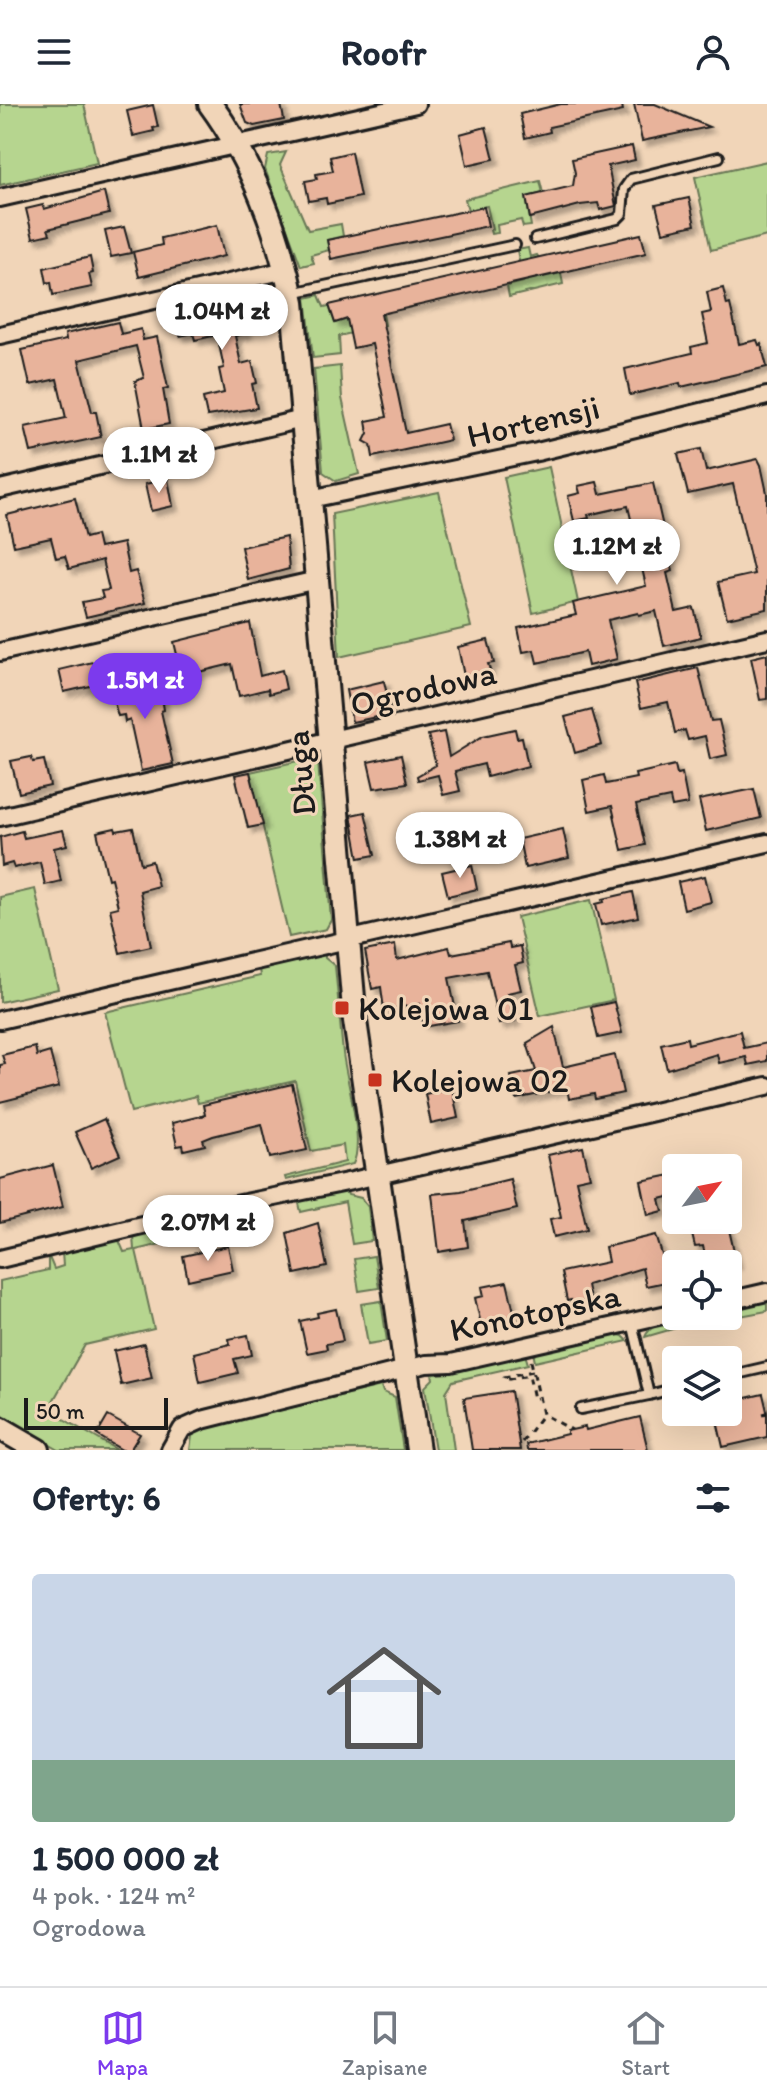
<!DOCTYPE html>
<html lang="pl">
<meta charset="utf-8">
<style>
:root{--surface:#fff;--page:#f2f2f3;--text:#1f2937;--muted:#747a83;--line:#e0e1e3;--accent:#7c3aed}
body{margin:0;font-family:Itim,sans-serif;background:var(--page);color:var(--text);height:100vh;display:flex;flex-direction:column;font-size:30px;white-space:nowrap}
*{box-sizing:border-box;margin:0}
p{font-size:26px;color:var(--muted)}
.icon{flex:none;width:44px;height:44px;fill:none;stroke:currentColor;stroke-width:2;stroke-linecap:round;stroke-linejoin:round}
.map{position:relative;height:1346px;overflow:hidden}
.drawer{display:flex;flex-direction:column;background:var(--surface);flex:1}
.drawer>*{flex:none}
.needle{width:52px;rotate:58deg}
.fabs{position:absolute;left:662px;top:1050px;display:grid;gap:16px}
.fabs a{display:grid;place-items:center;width:80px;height:80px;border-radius:8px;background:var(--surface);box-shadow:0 8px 32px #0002;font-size:40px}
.scale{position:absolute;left:24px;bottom:20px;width:144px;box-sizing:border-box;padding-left:8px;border:4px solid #1c1c1c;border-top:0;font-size:22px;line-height:28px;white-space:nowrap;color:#1c1c1c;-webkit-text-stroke:6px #f1d5b8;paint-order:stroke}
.price{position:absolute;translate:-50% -68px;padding:0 18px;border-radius:28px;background:#fff;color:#222;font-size:26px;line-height:52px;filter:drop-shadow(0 2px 4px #0008)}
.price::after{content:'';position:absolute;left:50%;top:48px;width:24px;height:18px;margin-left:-12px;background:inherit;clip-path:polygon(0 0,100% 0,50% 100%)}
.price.active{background:var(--accent);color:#fff}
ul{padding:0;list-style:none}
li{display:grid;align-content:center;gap:16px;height:424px;padding:0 32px}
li+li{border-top:2px solid var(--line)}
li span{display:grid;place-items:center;height:248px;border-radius:8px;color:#555}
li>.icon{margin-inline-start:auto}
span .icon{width:144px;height:144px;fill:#fffc;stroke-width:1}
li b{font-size:34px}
h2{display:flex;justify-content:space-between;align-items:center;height:96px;padding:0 32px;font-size:34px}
header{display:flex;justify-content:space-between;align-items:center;height:104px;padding:0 32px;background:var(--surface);font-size:36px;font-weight:800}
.tabs{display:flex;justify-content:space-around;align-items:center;height:112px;border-top:2px solid var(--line);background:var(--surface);font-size:22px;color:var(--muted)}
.tabs a{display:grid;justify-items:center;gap:4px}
.tabs .active{color:var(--accent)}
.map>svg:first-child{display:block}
.green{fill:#b6d58f;stroke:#697856;stroke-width:2}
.building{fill:#e8b39b;stroke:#1c1c1c;stroke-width:2;filter:url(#shadow)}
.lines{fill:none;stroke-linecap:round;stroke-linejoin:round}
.lane-casing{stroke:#1c1c1c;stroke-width:14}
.street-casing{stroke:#1c1c1c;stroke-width:22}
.secondary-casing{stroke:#1c1c1c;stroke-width:28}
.path{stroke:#1c1c1c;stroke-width:3;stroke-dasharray:6 6;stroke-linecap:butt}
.lane{stroke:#f1d5b8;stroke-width:8}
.street{stroke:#f1d5b8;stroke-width:16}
.secondary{stroke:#f1d5b8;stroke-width:22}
.poi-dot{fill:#c8321e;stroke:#f1d5b8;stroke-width:3}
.labels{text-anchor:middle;stroke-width:6;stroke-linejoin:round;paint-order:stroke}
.street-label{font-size:34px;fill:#1c1c1c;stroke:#f1d5b8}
.poi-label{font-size:34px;fill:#1c1c1c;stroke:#f1d5b8;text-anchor:start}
</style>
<header><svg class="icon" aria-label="menu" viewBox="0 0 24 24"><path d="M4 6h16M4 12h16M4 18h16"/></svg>Roofr<svg class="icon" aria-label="person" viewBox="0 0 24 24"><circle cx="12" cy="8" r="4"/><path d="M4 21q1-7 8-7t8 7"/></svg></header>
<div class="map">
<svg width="767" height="1346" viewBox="0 0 767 1346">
<defs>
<filter id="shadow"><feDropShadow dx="5" dy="5" stdDeviation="2" flood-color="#0004"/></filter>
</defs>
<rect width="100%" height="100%" fill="#f1d5b8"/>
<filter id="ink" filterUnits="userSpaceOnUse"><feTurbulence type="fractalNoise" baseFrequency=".0125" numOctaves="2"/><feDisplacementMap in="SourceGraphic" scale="16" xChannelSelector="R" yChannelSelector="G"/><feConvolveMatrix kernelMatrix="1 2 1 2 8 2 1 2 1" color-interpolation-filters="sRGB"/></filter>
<g filter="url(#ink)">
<g class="green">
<path d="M0,0H84L97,59L0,81Z"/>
<path d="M286,48L280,61L308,126L341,120L343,132L327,136L329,146L311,151L314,159L301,162L265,65L268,51Z"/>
<path d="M767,57V132L711,146L695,73Z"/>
<path d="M540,77L543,89L526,93L531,122L523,123L521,116L497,121L498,129L491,130L490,126L492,125L487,102L468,106L465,95Z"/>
<path d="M528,144L530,153L537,151L539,154L543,173L561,169L563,180L509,193L507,182L523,178L517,146Z"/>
<path d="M319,191L324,203L329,202L335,219L345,216L342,202L366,213L383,210L385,221L339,232L340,251L313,254L306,194Z"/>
<path d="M340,262L342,294L359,370L336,377L323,368L314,265Z"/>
<path d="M549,363L578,498L533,509L504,373Z"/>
<path d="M439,388L471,523L339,553L332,410Z"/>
<path d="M312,654L318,658L331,816L326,825L289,833L250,668Z"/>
<path d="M35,785L58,885L0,898V793Z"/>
<path d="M591,796L614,896L540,912L517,813Z"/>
<path d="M325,850V854L335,862C338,891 340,920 343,949C346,976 365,1037 353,1060L286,1076L285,1073L345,1058L343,1041L311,1047L295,977L198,999L196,992L131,1008L105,908L260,872L259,865Z"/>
<path d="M346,1085L348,1091L361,1094L368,1103L372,1137L352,1140L345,1098L301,1108L298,1095Z"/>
<path d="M194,1116L197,1131L136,1146L154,1225L85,1241L48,1306L117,1346H59L0,1312V1177L48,1166V1151L54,1165L63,1162L62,1148L118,1134L124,1148L134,1146L133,1131Z"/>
<path d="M374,1152L379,1184L359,1187L354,1155Z"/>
<path d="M767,1196V1207L676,1224L645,1233C653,1211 707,1212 728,1212V1205Z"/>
<path d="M381,1197L387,1237L368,1240L361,1200Z"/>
<path d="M615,1230L623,1232L628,1237L535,1258L533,1248Z"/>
<path d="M525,1250L528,1260L453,1277L446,1288L454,1346H435L425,1283L433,1275L432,1269L451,1268Z"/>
<path d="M381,1282L383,1288L395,1293L403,1346H190L192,1332L202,1325Z"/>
</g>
<g class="building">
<path d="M240,0H281L284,16L254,22L247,19Z"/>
<path d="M561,0H622L623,7L549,23L550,28L525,34L520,10Z"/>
<path d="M634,0H655L709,23L642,37Z"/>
<path d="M153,1L158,23L153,24L154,27L133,32L127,7Z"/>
<path d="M486,23L494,55L467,61L460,30Z"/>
<path d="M632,42L635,56L608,62L616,102L600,106L598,99L580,101L530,114L526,93L573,82L575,69L572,55Z"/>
<path d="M351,48L360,93L327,100L326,94L309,97L305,77L317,75L316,70L333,67L330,53Z"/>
<path d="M104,88L109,110L48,125L50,130L33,134L26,105L43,101L44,105Z"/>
<path d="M689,94L695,121L663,128L656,101Z"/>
<path d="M484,103L488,122L331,155L327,136Z"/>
<path d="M217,121L224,152L139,173L133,148L162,141L161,134Z"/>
<path d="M124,123L131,149L111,153L105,127Z"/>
<path d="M641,130L646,149L381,210L406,329L446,320L450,336L373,353L371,341L364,337L368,329L366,317L387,313L372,240L353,244L347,215L335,219L329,201Z"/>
<path d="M90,153L93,169L89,170L92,183L53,191L51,178L47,179L44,164Z"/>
<path d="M723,184L727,201L730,200L739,240L757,236L759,241L761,240L767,263L681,283L680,279L630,291L625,265L692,249L691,243L708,239L702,210L711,208L707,188Z"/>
<path d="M209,196L210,202L240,196L247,229L235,232L241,260L252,257L257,279L252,280L257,304L207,312L203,294L224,289L219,265L224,264L217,231L195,236L193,229L180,232L173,205Z"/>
<path d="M118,218L121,230L141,225L143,236L157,233L168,284L163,285L169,320L144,325L135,277L144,274L136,242L79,256L92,308H96L101,333L31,348L25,323L66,314L57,275L30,281L22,246L66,236L65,230Z"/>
<path d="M701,345L706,367L758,355L761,361L767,389V505L727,514L718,478L754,470L733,380L688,390L678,350Z"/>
<path d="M168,375L173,402L151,407L145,380Z"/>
<path d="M597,378L600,390L653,379L673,467L667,469L676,508L694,504L701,533L664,542L656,507L639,511L638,509L608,516L617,555L588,562L585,548L537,559L534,546L523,548L518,524L576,511L573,499L646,482L628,402L588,411L589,414L574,417L568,392L580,389L578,382Z"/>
<path d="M75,394L85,434L96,431L99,444L123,439L129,469L136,467L145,499L86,513L82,498L103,494L101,487L109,486L102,456L69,465L65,452L56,454L51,434L14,442L7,411Z"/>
<path d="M286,433L289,465L248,476L241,443Z"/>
<path d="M250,519L260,572L282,566L286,585L269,590L268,585L239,592L232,560L182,572L174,538Z"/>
<path d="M488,536L494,559L488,560L490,566L464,572L458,543Z"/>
<path d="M767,550V595L760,596L751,554Z"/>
<path d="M93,558L99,580L64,588L59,566Z"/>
<path d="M144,563L149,582L160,580L164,606L161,607L173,660L141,667L130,616L125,618L124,611L118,612L112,591L134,585L130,567Z"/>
<path d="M698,564L711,617L719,616L727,651L710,655L705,632L688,636L685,626L675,629L668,598L641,604L635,579Z"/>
<path d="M384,577L391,610L352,618L346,586Z"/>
<path d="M592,606L602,641L575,649L565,613Z"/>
<path d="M515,625L517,634L522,633L528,662L487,673L484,660L455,667L460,687L443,691L438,671L418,676L417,672L436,661L428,631L444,628L449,653L483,632Z"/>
<path d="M401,651L407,679L374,684L368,658Z"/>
<path d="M31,653L33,658L44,656L50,682L19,689L11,657Z"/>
<path d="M675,661L677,670L682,669L688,700L672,703L670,694L636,701L645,741L622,746L612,702L589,707L583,676L604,671L606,680L636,674L635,670Z"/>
<path d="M250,668L263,721L248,724L235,671Z"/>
<path d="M754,685L761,714L706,727L699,696Z"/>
<path d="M365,708L375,751L359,754L351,711Z"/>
<path d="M115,724L116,727L133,724L141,760L152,757L158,782L140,787L151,842L120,849L110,805L118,803L111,774L108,775L97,728Z"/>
<path d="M563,725L569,754L525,764L519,735Z"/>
<path d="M63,726L67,741L54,744L61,777L45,781L40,758L14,764L12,759L2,762L0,733L22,727L24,734Z"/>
<path d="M472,761L477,785L448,792L442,768Z"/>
<path d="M705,772L711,798L684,805L678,778Z"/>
<path d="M633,788L638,813L601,821L596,800L604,798L603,795Z"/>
<path d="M509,839L510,844L520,842L523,859L515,861L521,886L507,889L515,917L499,920L487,867L449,874L458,917L429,922V919L423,920L420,900L384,906L381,883L372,885L365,847L395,841L397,856L449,843L451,850Z"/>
<path d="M614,898L622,929L598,934L591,903Z"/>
<path d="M554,923L563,963L615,951L623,989L595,995L594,990L569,995L567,984L516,995L511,972L536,967L527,939Z"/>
<path d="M740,927L744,944L767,939V957L748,961L746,953L719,959L717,950L667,965L661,940L687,934L688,940Z"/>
<path d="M35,943L37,952L50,948L59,983L0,998V961L5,960L2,951Z"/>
<path d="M292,980L307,1046L270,1054L262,1020L213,1032L203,1036L205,1041L184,1046L183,1041L177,1042L172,1019L205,1011L203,1001Z"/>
<path d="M452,984L458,1014L431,1020L425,990Z"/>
<path d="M104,1015L120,1051L91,1064L75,1028Z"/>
<path d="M583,1043L590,1073L576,1076L587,1125L554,1133L550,1115L561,1113L548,1051Z"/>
<path d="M53,1061L63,1103L0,1119V1075Z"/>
<path d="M676,1070V1091L660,1095L663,1107L648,1111L641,1077Z"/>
<path d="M510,1075L517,1105L465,1117L468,1143L439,1148L432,1090L461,1087Z"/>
<path d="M727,1117L737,1160H707L703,1142L695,1143L691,1126Z"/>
<path d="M318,1119L327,1163L295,1170L287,1129Z"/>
<path d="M656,1131L670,1177L646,1182L642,1164L587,1181L590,1196L572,1200L571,1196L567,1197L561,1168L608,1158L605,1143Z"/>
<path d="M228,1142L233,1166L188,1176L183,1152Z"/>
<path d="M507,1178L515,1212L481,1220L475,1194L484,1192L482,1183Z"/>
<path d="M336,1205L343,1237L326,1240L327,1245L307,1249L300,1217L318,1213L317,1209Z"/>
<path d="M248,1231L252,1251L234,1255L238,1269L200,1278L194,1249L230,1240L229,1235Z"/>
<path d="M144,1240L152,1274L121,1281L114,1247Z"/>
<path d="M511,1287L520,1346H472L464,1294Z"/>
<path d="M763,1290L767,1307V1333L723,1343L715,1308H728V1298Z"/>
<path d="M108,1312L140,1330L130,1346H122L97,1331Z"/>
<path d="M640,1313L648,1346H527L526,1340L567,1330V1327L585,1323L586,1326Z"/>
</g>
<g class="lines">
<g class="lane-casing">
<g id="lane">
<path d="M535,135L617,115L622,110L624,85L631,75L719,53"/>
<path d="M292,189L515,141"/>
<path d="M728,1272L767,1263"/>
<path d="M649,1291L676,1284"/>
<path d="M581,1305L649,1291L632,1218"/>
</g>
</g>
<g class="street-casing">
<g id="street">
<path d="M0,94L416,0"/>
<path d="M0,231L286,166"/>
<path d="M0,385L303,315"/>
<path d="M310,395L537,348L767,292"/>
<path d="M0,548L317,476"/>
<path d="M0,713L767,535"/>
<path d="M0,916L767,739"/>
<path d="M0,1155L167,1115L352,1077L767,982"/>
<path d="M728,1197L767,1188"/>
<path d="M170,1346L182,1325L202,1316L426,1260L451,1259L676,1208"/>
</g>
</g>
<g class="secondary-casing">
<g id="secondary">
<path d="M210,0C252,57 279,129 293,198L355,917L418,1346"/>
<path d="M0,1324L38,1346"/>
</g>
</g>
<g class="path">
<path d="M531,1257L543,1310L572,1326"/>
<path d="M533,1267L504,1273L505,1276L529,1271L534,1295L537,1294"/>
<path d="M763,1310L767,1309"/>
<path d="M522,1338L543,1310"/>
</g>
<use href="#lane" class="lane"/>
<use href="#street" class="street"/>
<use href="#secondary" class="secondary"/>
</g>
</g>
<g class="poi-dot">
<rect x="334" y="896" width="16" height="16" rx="4"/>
<rect x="367" y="968" width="16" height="16" rx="4"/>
</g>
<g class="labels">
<g class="street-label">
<text transform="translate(533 317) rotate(-13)" y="12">Hortensji</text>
<text transform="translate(423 584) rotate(-13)" y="12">Ogrodowa</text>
<text transform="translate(300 669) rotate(-95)" y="12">Długa</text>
<text transform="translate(535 1208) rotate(-12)" y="12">Konotopska</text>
</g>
<g class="poi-label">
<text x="358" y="916">Kolejowa 01</text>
<text x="391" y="988">Kolejowa 02</text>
</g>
</g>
</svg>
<div class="fabs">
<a><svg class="needle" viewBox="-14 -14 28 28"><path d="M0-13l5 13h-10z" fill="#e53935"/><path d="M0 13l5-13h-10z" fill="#747a83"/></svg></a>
<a><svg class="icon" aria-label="locate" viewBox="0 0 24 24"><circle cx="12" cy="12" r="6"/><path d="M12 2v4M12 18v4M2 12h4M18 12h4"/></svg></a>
<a><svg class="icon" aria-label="layers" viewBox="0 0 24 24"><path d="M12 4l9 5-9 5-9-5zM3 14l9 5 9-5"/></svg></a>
</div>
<div class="scale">50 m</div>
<b class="price" style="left:222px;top:248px">1.04M zł</b>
<b class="price" style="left:159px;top:391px">1.1M zł</b>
<b class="price" style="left:617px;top:483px">1.12M zł</b>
<b class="price active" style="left:145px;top:617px">1.5M zł</b>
<b class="price" style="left:460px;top:776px">1.38M zł</b>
<b class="price" style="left:208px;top:1159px">2.07M zł</b>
</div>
<section class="drawer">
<h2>Oferty: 6<svg class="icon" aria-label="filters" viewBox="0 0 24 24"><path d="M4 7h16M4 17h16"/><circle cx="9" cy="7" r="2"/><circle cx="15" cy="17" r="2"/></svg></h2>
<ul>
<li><span style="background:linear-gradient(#c9d6e8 75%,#7fa58c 0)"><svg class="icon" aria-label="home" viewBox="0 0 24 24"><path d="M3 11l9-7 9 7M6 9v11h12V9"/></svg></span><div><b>1 500 000 zł</b><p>4 pok. · 124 m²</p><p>Ogrodowa</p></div></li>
</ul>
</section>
<nav class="tabs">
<a class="active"><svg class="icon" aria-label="map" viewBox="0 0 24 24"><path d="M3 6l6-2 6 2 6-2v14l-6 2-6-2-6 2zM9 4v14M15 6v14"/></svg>Mapa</a>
<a><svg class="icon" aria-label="saved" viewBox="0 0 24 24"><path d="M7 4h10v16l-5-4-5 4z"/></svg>Zapisane</a>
<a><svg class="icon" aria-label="home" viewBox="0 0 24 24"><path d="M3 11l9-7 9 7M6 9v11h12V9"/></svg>Start</a>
</nav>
